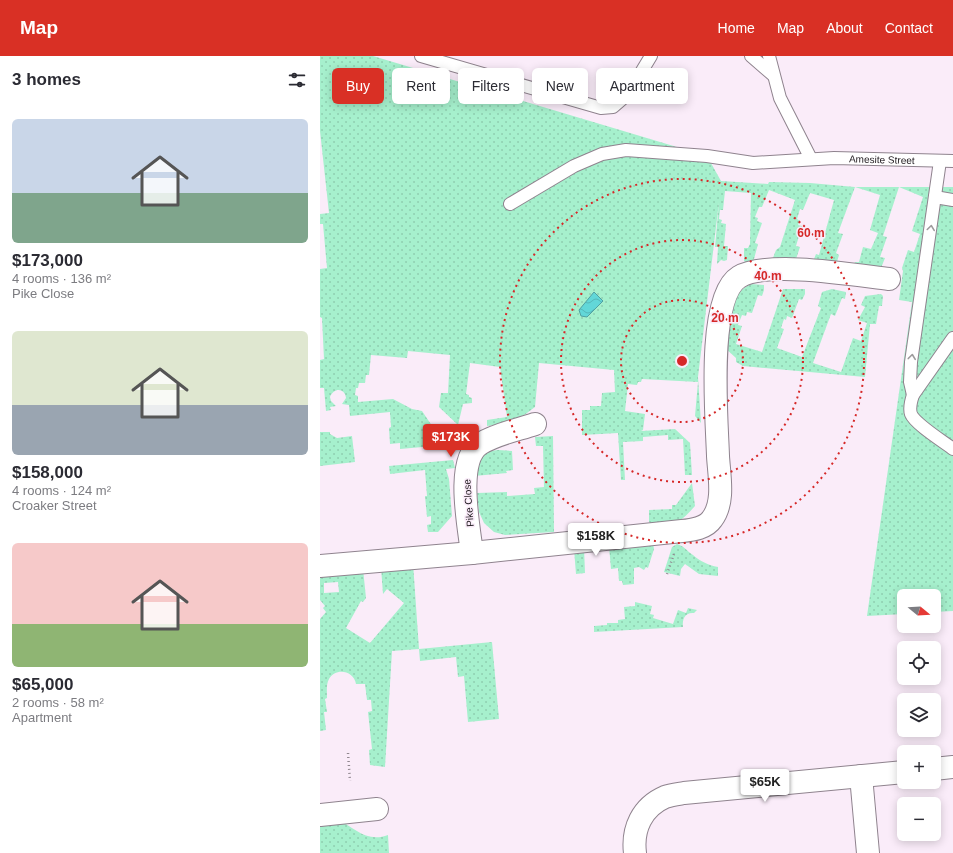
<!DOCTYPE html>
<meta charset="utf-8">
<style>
:root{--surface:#fff;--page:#f2f2f3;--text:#2b2b33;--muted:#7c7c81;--accent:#d93025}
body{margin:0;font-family:Arial,sans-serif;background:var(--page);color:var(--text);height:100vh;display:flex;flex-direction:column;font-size:15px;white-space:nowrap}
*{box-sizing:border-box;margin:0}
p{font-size:13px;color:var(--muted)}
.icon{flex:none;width:22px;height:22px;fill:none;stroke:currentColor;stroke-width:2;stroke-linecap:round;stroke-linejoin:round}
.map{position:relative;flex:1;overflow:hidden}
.drawer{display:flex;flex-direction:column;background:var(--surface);width:320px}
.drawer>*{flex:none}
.banner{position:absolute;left:12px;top:12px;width:380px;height:36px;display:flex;gap:8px}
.needle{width:26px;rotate:108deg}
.buttons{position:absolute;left:577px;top:533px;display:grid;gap:8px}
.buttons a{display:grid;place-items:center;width:44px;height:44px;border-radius:6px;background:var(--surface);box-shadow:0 2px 10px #0003;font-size:20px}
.price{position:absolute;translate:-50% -34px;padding:0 9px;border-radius:4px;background:#fff;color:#222;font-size:13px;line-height:26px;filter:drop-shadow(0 1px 2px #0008)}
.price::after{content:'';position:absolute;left:50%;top:24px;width:12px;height:9px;margin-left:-6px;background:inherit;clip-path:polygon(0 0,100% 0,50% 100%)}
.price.current{background:var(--accent);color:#fff}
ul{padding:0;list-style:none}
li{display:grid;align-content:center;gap:8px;height:212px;padding:0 12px}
li span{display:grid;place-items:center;height:124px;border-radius:6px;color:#555}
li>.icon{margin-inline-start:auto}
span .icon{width:72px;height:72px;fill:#fffc;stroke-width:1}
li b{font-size:17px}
h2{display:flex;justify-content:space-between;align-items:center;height:48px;padding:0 12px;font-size:17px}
.pill{padding:0 14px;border-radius:6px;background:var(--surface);box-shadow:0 2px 10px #0003;font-size:14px;line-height:36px}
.pill.current{background:var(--accent);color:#fff}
header{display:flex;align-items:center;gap:24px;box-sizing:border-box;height:56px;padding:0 20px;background:var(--accent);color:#fff}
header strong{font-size:19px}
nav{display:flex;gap:22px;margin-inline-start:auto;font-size:14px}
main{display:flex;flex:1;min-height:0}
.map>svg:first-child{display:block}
.garden{fill:url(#garden-dots);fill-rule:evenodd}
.water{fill:url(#water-waves);stroke:#50a0a2}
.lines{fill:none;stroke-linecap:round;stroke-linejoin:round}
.lane-casing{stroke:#8f838e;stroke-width:14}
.street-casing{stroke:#8f838e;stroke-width:24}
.path{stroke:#918890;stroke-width:2.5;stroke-dasharray:1 3;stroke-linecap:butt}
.lane{stroke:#fff;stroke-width:12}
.street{stroke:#fff;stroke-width:22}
.oneway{stroke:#9d9b9c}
.ring{fill:none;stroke:#d62828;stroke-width:2;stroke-dasharray:2 4}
.labels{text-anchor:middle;stroke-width:3;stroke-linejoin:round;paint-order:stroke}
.street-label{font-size:10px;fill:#252024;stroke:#faecf9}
.centre{fill:#d62828;stroke:#faecf9;stroke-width:2}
.ring-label{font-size:12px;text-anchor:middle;font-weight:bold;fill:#d62828;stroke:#faecf9;stroke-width:3;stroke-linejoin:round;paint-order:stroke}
</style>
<header>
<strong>Map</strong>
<nav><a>Home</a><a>Map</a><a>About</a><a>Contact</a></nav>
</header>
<main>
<section class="drawer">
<h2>3 homes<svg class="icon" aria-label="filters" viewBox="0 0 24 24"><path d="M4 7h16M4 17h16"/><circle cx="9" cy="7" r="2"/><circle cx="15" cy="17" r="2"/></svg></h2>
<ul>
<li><span style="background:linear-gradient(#c9d6e8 60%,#7fa58c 0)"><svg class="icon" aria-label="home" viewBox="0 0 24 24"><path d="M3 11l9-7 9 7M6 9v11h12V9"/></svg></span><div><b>$173,000</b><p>4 rooms · 136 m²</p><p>Pike Close</p></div></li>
<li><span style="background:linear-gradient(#dfe7d0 60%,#9aa5b1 0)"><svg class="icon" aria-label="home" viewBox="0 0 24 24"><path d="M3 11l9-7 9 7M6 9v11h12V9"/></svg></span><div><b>$158,000</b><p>4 rooms · 124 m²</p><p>Croaker Street</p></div></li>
<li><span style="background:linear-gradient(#f6c9c9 65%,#8fb573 0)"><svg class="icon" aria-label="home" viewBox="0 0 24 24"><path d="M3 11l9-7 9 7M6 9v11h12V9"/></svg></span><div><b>$65,000</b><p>2 rooms · 58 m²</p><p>Apartment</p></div></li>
</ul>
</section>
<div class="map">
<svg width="633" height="797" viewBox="0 0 633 797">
<defs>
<pattern id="garden-dots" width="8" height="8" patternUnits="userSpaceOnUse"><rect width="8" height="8" fill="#a6f0cd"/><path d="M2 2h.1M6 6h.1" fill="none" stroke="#8fceb0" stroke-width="1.8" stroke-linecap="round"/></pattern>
<pattern id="water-waves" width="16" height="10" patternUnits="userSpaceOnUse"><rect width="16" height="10" fill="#62d7d8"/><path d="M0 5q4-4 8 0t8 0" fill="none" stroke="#55b8b9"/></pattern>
</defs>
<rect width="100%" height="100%" fill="#faecf9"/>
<g class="garden">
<path d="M0,0H53L387,100L401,125L448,128L449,126L490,127L535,131H633V555L614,556V540H584V558L547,560L592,246L579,244L583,215L582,212L588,194L594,196L600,178L592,175L603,141L579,131L563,180L567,181L560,201L565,202L561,212H533L535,206H539L543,191L551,193L558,177L550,174L560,139L535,131L518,177L523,178L516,197L519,199L516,209L492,208L496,198L499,199L514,144L490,137L483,154L480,153L477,163L480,165L478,169L482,170L476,190L480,191L475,206L451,207L456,194L460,191L475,144L449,134L442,151H439L435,161L438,162L437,165L442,167L435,187L438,188L434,203L431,207H427L424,205V192H428L430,188L431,137L405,135L403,154H400L399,163L402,164L401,167L406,168L404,190H408L407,204L404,205L401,204L397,208L398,191H395L399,146L378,321L381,367L375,360L378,326L322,323L321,326H318L317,329L308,328L305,355L325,358L323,374L321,375L355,373L370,387L372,419H365L363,383L348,384V379L323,381V385L303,386L305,424H301L298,377L262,379V354H270V350H281L282,337L295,336L294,314L219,307L215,351L195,366L167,370V364L187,361L180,311L150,307L146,338L149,339V341L152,342V347L143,348L138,369L119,351L121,337H128L130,299L88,295L87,302L51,299L49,319H46L45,327H39L38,332H36L35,339L38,340V346L73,343L92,353L102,355L125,389L80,393V387L70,388L69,372L71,371L70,356L30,360L29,349L22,348L26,342C25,332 14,331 10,341L11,345L16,350L10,351L11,354L6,355L4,332H0V304L4,303L2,262L0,261V213L7,212L3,168H0V158L9,157L0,75Z"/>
<path d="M431,228L444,229V234L442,240L438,239L432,257L427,256L426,260L422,259L418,269L422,270L416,288L442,296L463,233H485V238L482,244L479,243L472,262L467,260L466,264L464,263L461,272L464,273L457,292L482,301L501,252L498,250L502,236L512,233L526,236L525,243L522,242L515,260L511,258L493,307L521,316L533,282L541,285L547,267L538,264L545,251L541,249L545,240L561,238L563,240L562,250H559L556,268H550L545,321L423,310L416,306V302L405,292C408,270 407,238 431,228Z"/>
<path d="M0,376H10V378L17,382L32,380L35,406L0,410Z"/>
<path d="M233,380L234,476L185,479L174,476L164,467L159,456L157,437L187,436V440L215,438L214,432L224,431L223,390H216L215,381Z"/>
<path d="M178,394L192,395L193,414L186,415L187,417L154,420L163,398L170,395Z"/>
<path d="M133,404L135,412L126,413L129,423L132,460L118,476H108L107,469L111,468V460L107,461L105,440H107L105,414L70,418L69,410Z"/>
<path d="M372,427L375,450C358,469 357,467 333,469L329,466V454L352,453V449H356Z"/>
<path d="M333,488L334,493L328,512L326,511L324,514L319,511L314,512V528L303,529L302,525H299L298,512L291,513L289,490Z"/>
<path d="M357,488C364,490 367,495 373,499C380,505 388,509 398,511V520L379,518L365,508L361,513L360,520L344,516L352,491Z"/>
<path d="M264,492L265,517L256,518L254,493Z"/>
<path d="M93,507L99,593L172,586L179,663L148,666L144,620L138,621L136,601L100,605L99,593L72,595L65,711L50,709L49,694L52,693L48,656L52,655L51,644H47L45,628H36C34,615 16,611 9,623C6,628 7,636 7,642L5,643L7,656H4L6,674L0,675V563L6,556L3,552L5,550L0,544V516L43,513L46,542L43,546L41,545L26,572L50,587L84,547L67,533L63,538L61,511ZM18,526L19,536L4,537V527Z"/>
<path d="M315,546L332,550L330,558L334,559L333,562L353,568L358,554L366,557L368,552L377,554L374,557C365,556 362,563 363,571L274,576V570L287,569V567H298V564L305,563L304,551L315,550Z"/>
<path d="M18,763C34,772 47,787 68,779L69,797H0V764Z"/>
</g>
<path class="water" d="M274,236L283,245L267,261L261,260L259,254Z"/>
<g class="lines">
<g class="lane-casing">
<g id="lane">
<path d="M101,0L281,52L293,51L308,38L331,0"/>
<path d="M431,0L453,19"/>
<path d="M449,0L460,42L491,103"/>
<path d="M615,141L633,144"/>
<path id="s1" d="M190,148L254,110L282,98L306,94L387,100L433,107L514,102L633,105"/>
<path d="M633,282L593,339C591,345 589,352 591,358C595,368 624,386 633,393"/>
<path d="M593,339L590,326L591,306L620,105"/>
</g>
</g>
<g class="street-casing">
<g id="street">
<path d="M152,497C149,471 135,404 160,388C176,378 197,374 215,368"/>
<path d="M0,510L152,497L362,475C373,474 386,472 392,463C405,446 399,419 398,400C397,365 386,241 419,221C447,204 535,219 569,223"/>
<path d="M614,713L633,711"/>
<path d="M541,720L548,797"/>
<path d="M0,759L57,753"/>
<path d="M315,797C312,773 322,751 345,741C350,739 358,738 364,737L584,716"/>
</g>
</g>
<g class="path">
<path d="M347,518L354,498"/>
<path d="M28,697L30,725"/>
</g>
<use href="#lane" class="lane"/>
<use href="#street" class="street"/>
</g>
<defs><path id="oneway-chevron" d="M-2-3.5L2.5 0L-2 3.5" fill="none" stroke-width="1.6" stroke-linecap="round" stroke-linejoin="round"/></defs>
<g class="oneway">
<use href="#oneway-chevron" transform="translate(611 172) rotate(-82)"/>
<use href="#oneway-chevron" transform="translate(592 301) rotate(-83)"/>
</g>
<g class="ring">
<circle cx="362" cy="305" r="61"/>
<circle cx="362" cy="305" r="121"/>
<circle cx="362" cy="305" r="182"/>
</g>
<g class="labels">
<g class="street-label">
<text dy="4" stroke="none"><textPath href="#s1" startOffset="386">Amesite Street</textPath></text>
<text transform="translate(148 447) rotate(-94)" y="4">Pike Close</text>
</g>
</g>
<circle cx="362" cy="305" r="6" class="centre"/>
<g class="ring-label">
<text x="491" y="181">60 m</text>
<text x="448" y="224">40 m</text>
<text x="405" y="266">20 m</text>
</g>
</svg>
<div class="buttons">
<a><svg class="needle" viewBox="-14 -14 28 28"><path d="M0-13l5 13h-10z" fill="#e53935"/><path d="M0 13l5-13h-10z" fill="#7c7c81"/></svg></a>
<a><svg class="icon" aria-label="locate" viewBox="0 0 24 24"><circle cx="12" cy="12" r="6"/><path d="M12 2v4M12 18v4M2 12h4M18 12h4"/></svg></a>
<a><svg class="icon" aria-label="layers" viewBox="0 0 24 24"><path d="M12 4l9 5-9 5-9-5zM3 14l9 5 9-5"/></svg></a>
<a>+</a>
<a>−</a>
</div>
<b class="price current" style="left:131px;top:402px">$173K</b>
<b class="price" style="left:276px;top:501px">$158K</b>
<b class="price" style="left:445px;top:747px">$65K</b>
<div class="banner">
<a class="pill current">Buy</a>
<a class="pill">Rent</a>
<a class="pill">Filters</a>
<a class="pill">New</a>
<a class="pill">Apartment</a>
</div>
</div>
</main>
